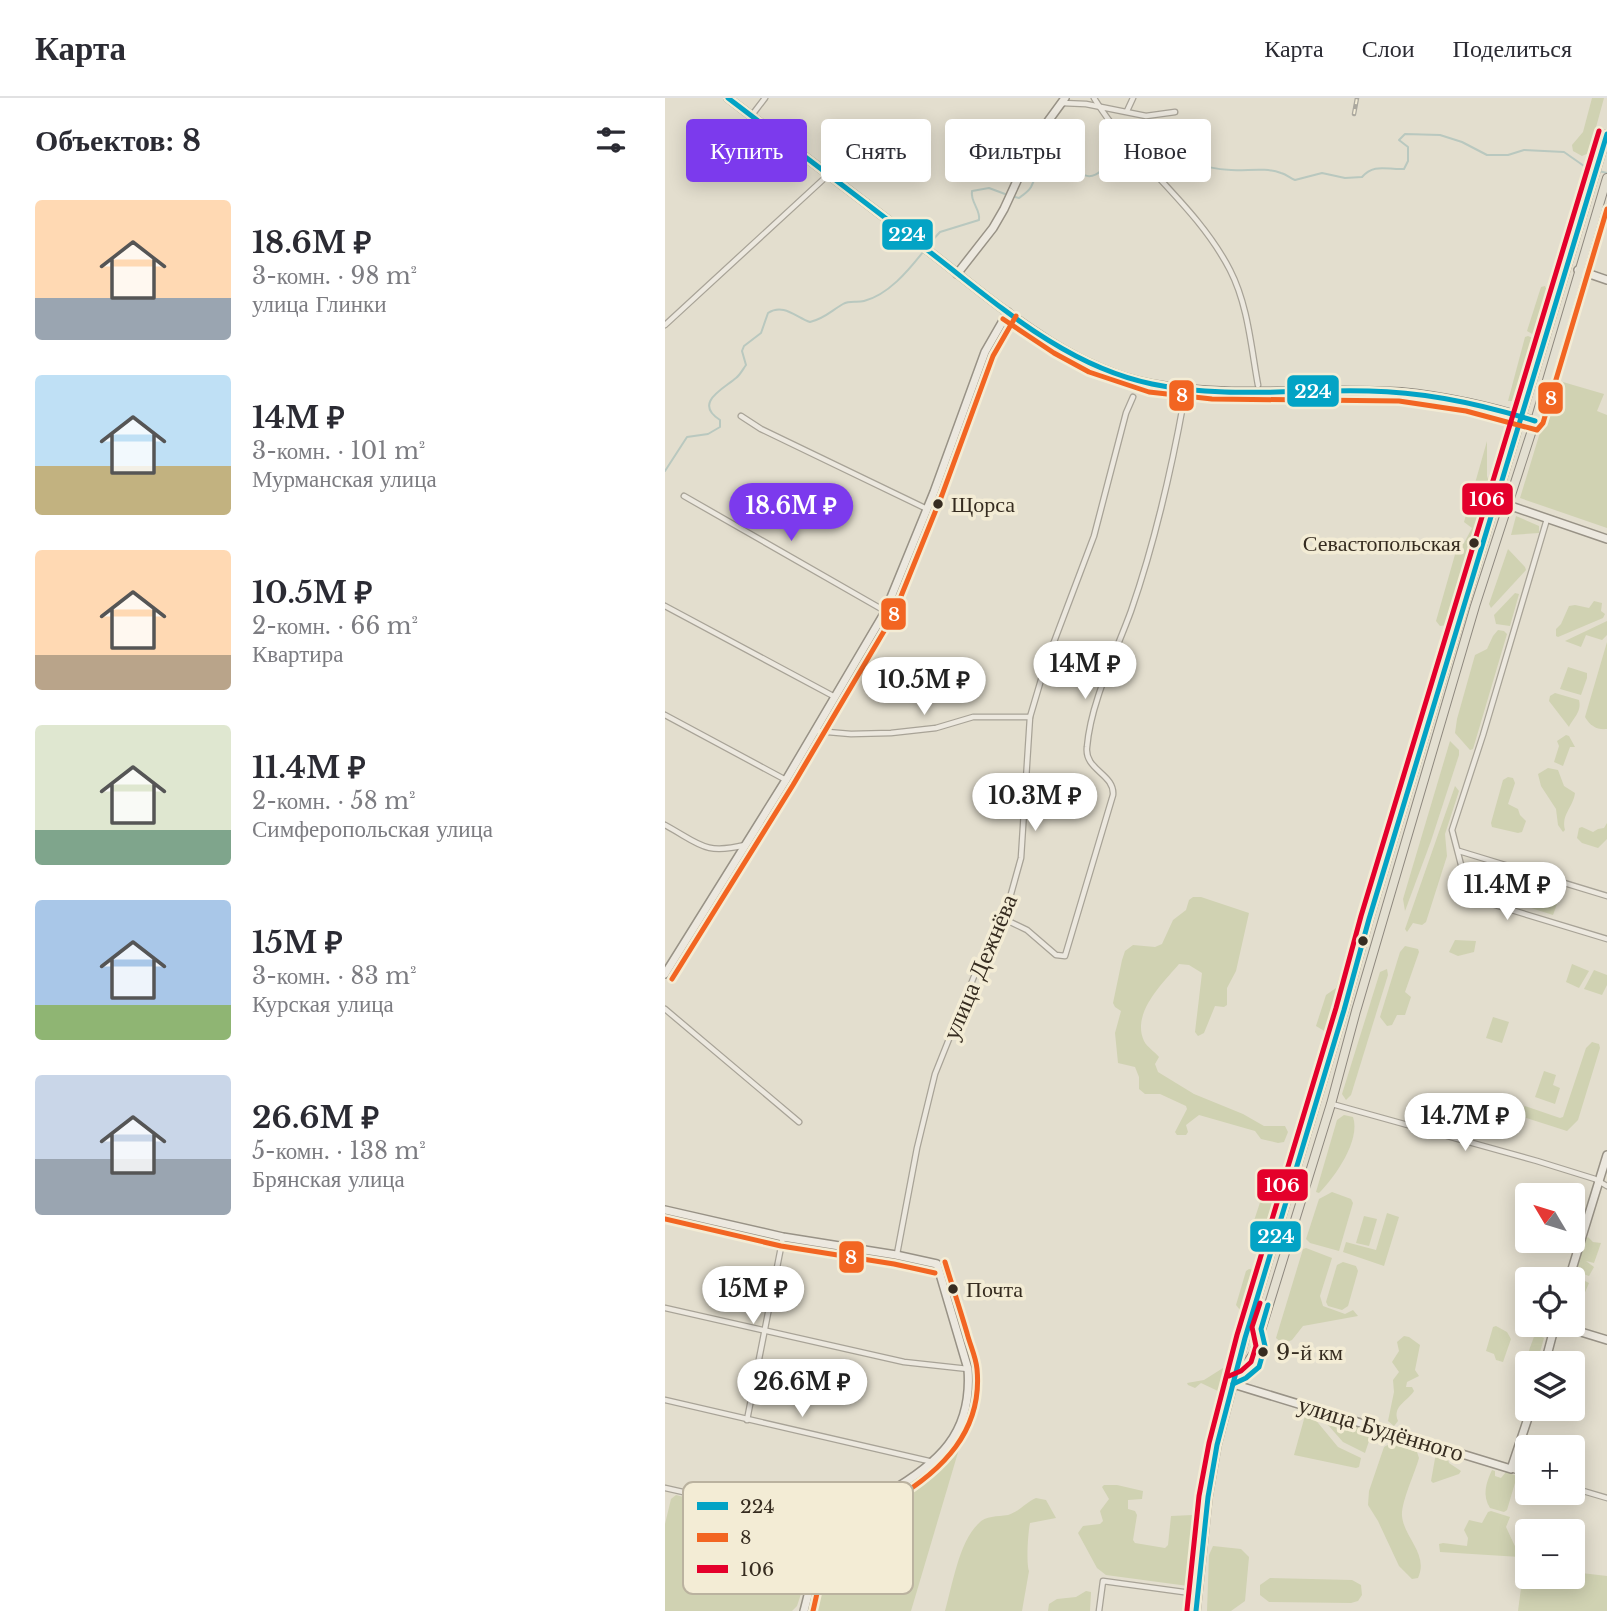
<!DOCTYPE html>
<html lang="ru">
<meta charset="utf-8">
<style>
:root{--surface:#fff;--page:#f7f7f7;--text:#2b2b33;--muted:#7c7c81;--line:#e1e1e2;--accent:#7c3aed}
body{margin:0;font-family:"Libre Baskerville",serif;background:var(--page);color:var(--text);height:100vh;display:flex;flex-direction:column;font-size:26px;white-space:nowrap}
*{box-sizing:border-box;margin:0}
p{font-size:23px;color:var(--muted)}
.icon{flex:none;width:38px;height:38px;fill:none;stroke:currentColor;stroke-width:2;stroke-linecap:round;stroke-linejoin:round}
.map{position:relative;flex:1;overflow:hidden}
.details{display:flex;flex-direction:column;background:var(--surface);width:665px}
.details>*{flex:none}
.top-card{position:absolute;left:21px;top:21px;width:665px;height:63px;display:flex;gap:14px}
.needle{width:46px;rotate:308deg}
.tools{position:absolute;left:850px;top:1085px;display:grid;gap:14px}
.tools a{display:grid;place-items:center;width:70px;height:70px;border-radius:7px;background:var(--surface);box-shadow:0 4px 18px #0003;font-size:35px}
.price{position:absolute;translate:-50% -60px;padding:0 16px;border-radius:24px;background:#fff;color:#222;font-size:23px;line-height:46px;filter:drop-shadow(0 2px 4px #0008)}
.price::after{content:'';position:absolute;left:50%;top:42px;width:21px;height:16px;margin-left:-10px;background:inherit;clip-path:polygon(0 0,100% 0,50% 100%)}
.price.selected{background:var(--accent);color:#fff}
ul{padding:0;list-style:none}
li{display:flex;align-items:center;gap:21px;height:175px;padding:0 35px}
li span{display:grid;place-items:center;flex:none;width:196px;height:140px;border-radius:7px;color:#555}
li>.icon{margin-inline-start:auto}
span .icon{width:84px;height:84px;fill:#fffc;stroke-width:1}
li b{font-size:30px}
h2{display:flex;justify-content:space-between;align-items:center;height:84px;padding:0 35px;font-size:30px}
.chip{padding:0 24px;border-radius:7px;background:var(--surface);box-shadow:0 4px 18px #0003;font-size:24px;line-height:63px}
.chip.selected{background:var(--accent);color:#fff}
header{display:flex;align-items:center;gap:42px;box-sizing:border-box;height:98px;padding:0 35px;background:var(--surface);border-bottom:2px solid var(--line)}
header strong{font-size:33px}
nav{display:flex;gap:38px;margin-inline-start:auto;font-size:24px}
main{display:flex;flex:1;min-height:0}
.map>svg:first-child{display:block}
.green{fill:#d0d2b2}
.lines{fill:none;stroke-linecap:round;stroke-linejoin:round}
.stream{stroke:#b9c8bf;stroke-width:2}
.street-casing{stroke:#a8a397;stroke-width:7}
.secondary-casing{stroke:#989286;stroke-width:10}
.primary-casing{stroke:#8e887e;stroke-width:10}
.street{stroke:#ece8df;stroke-width:4.5}
.secondary{stroke:#ece8df;stroke-width:7}
.primary{stroke:#e3dfd1;stroke-width:8}
.rail-casing{stroke:#aba89f;stroke-width:4.5}
.rail{stroke:#f3ecd5;stroke-width:2;stroke-dasharray:5;stroke-linecap:butt}
.bus-1-casing{stroke:#f3ecd5;stroke-width:10}
.bus-2-casing{stroke:#f3ecd5;stroke-width:10}
.bus-3-casing{stroke:#f3ecd5;stroke-width:10}
.bus-1{stroke:#03a3c5;stroke-width:5}
.bus-2{stroke:#f26522;stroke-width:5}
.bus-3{stroke:#e4002b;stroke-width:5}
.bus-dot{fill:#362c20;stroke:#f3ecd5;stroke-width:2.5}
.labels{text-anchor:middle;stroke-width:7;stroke-linejoin:round;paint-order:stroke}
.bus-label{font-size:22px;fill:#362c20;stroke:#f3ecd5;text-anchor:start}
.street-label{font-size:24px;fill:#362c20;stroke:#f3ecd5}
.key{fill:#f3ecd5;stroke:#bab29f;stroke-width:2}
.key-label{font-size:19px;fill:#362c20}
.line-badge{stroke:#f3ecd5;stroke-width:2.5}
.badge-label{font-size:19px;text-anchor:middle;font-weight:bold;fill:#fff}
</style>
<header>
<strong>Карта</strong>
<nav><a>Карта</a><a>Слои</a><a>Поделиться</a></nav>
</header>
<main>
<section class="details">
<h2>Объектов: 8<svg class="icon" aria-label="filters" viewBox="0 0 24 24"><path d="M4 7h16M4 17h16"/><circle cx="9" cy="7" r="2"/><circle cx="15" cy="17" r="2"/></svg></h2>
<ul>
<li><span style="background:linear-gradient(#ffd9b3 70%,#9aa5b1 0)"><svg class="icon" aria-label="home" viewBox="0 0 24 24"><path d="M3 11l9-7 9 7M6 9v11h12V9"/></svg></span><div><b>18.6M ₽</b><p>3-комн. · 98 m²</p><p>улица Глинки</p></div></li>
<li><span style="background:linear-gradient(#bfe0f5 65%,#c2b280 0)"><svg class="icon" aria-label="home" viewBox="0 0 24 24"><path d="M3 11l9-7 9 7M6 9v11h12V9"/></svg></span><div><b>14M ₽</b><p>3-комн. · 101 m²</p><p>Мурманская улица</p></div></li>
<li><span style="background:linear-gradient(#ffd9b3 75%,#b9a48a 0)"><svg class="icon" aria-label="home" viewBox="0 0 24 24"><path d="M3 11l9-7 9 7M6 9v11h12V9"/></svg></span><div><b>10.5M ₽</b><p>2-комн. · 66 m²</p><p>Квартира</p></div></li>
<li><span style="background:linear-gradient(#dfe7d0 75%,#7fa58c 0)"><svg class="icon" aria-label="home" viewBox="0 0 24 24"><path d="M3 11l9-7 9 7M6 9v11h12V9"/></svg></span><div><b>11.4M ₽</b><p>2-комн. · 58 m²</p><p>Симферопольская улица</p></div></li>
<li><span style="background:linear-gradient(#a9c7e8 75%,#8fb573 0)"><svg class="icon" aria-label="home" viewBox="0 0 24 24"><path d="M3 11l9-7 9 7M6 9v11h12V9"/></svg></span><div><b>15M ₽</b><p>3-комн. · 83 m²</p><p>Курская улица</p></div></li>
<li><span style="background:linear-gradient(#c9d6e8 60%,#9aa5b1 0)"><svg class="icon" aria-label="home" viewBox="0 0 24 24"><path d="M3 11l9-7 9 7M6 9v11h12V9"/></svg></span><div><b>26.6M ₽</b><p>5-комн. · 138 m²</p><p>Брянская улица</p></div></li>
</ul>
</section>
<div class="map">
<svg width="942" height="1513" viewBox="0 0 942 1513">
<rect width="100%" height="100%" fill="#e3dece"/>
<g class="green">
<path d="M927,0H939L924,55L917,58L908,53L907,47L918,34Z"/>
<path d="M880,188L883,195L869,237L862,233L876,189Z"/>
<path d="M863,238L870,241L854,295L849,303H843L860,239Z"/>
<path d="M891,282L939,296L932,313L942,317V430L855,400Z"/>
<path d="M822,343V378L825,387L782,527L775,528L771,523L793,446L799,445L807,430L799,424Z"/>
<path d="M851,418L874,428V435L846,437Z"/>
<path d="M843,451L860,469L861,472L826,510L824,506Z"/>
<path d="M850,495L854,496L845,528L831,526L829,517Z"/>
<path d="M929,503L937,505L936,513L940,516L938,520L893,539L891,538V531L896,526L904,508L910,507L924,510Z"/>
<path d="M942,523V537L937,542L921,537L916,549L900,543Z"/>
<path d="M833,532L839,533L842,536L808,651L805,652L790,635L792,621L810,557L822,551L828,538Z"/>
<path d="M942,544V631C932,632 925,628 920,619Z"/>
<path d="M903,569L922,575V580L916,597L895,591Z"/>
<path d="M890,595L914,602C917,614 908,620 904,629L884,603L885,598Z"/>
<path d="M901,637L904,638L910,649H905L898,668L889,664L894,648L892,643Z"/>
<path d="M785,643L794,652V657L766,743L740,813L738,801Z"/>
<path d="M883,670L893,672L899,688L910,695C908,710 896,716 900,732L898,734L893,727L891,711L876,688L873,676Z"/>
<path d="M843,679L848,680L850,685L843,706L853,711L855,717L861,723L857,734L853,735L827,729L826,725L838,682Z"/>
<path d="M790,688L794,693L780,736L782,758L761,824L757,827L748,825L742,834L740,831Z"/>
<path d="M942,725V741L933,750L917,745L912,740L914,730L917,729L928,734L933,731L939,730Z"/>
<path d="M830,765L896,787L894,800L867,793L865,782L831,772L828,769Z"/>
<path d="M866,798L892,806L888,817L863,809Z"/>
<path d="M528,799H536L584,815L571,873L562,890V907L559,909L550,908L539,935L533,938L530,934L537,875L524,867L514,866C498,885 466,915 479,943C482,949 489,953 494,959L490,966L493,974L529,996L578,1016L599,1028H620L623,1034L619,1044L613,1045L596,1041L590,1033L534,1017L521,1027L523,1034L521,1037H512L510,1034L522,1011L521,1008L495,996H480L474,991V979L470,969L453,965L450,935L456,913L450,909L448,905L457,862L460,853L468,847L490,849L497,846L508,822L521,812L524,802Z"/>
<path d="M689,831L691,836L683,861L680,863L676,877L678,880L663,932L661,934L651,928L661,897L671,890Z"/>
<path d="M790,842L811,843L809,854L793,858L784,854Z"/>
<path d="M740,848L753,851L754,854L740,894L746,899L740,917H732L727,927L722,928L715,919L735,854Z"/>
<path d="M907,866L924,873L914,890L901,884Z"/>
<path d="M722,871L723,877L686,997L681,1002L677,996L715,874Z"/>
<path d="M929,872L942,877V887L937,897L919,891Z"/>
<path d="M828,919L844,924L837,945L821,940Z"/>
<path d="M927,944L934,946L935,950L913,1022L902,1033L839,1013L840,1008L855,1013L860,1008L895,1020L898,1019L921,950Z"/>
<path d="M879,973L891,977L888,987L895,990L890,1006L870,999Z"/>
<path d="M679,1017L688,1019C696,1042 670,1079 654,1095L651,1094L672,1022Z"/>
<path d="M618,1075L621,1077L598,1147L593,1148L592,1143L585,1141L584,1138L603,1080L605,1078L614,1079Z"/>
<path d="M667,1094L686,1101L688,1105L674,1153L645,1145L641,1141L654,1101Z"/>
<path d="M722,1115L734,1119L719,1168L678,1154L681,1144L711,1152Z"/>
<path d="M699,1118L712,1121L704,1148L691,1145Z"/>
<path d="M923,1139L928,1144L936,1145L929,1165L921,1163L929,1169L924,1178L913,1174L911,1170L921,1140Z"/>
<path d="M641,1150L667,1160L655,1198L658,1208L680,1216L688,1212L693,1218L638,1228L627,1242L618,1246L611,1240L638,1151Z"/>
<path d="M678,1164L691,1168L693,1173L683,1208L677,1212L663,1208L661,1204L672,1167Z"/>
<path d="M584,1171L589,1172L590,1175L579,1210L575,1212L571,1207L581,1173Z"/>
<path d="M914,1180L924,1185L913,1211L908,1209C908,1200 905,1186 914,1180Z"/>
<path d="M831,1228L842,1234L846,1241L838,1264L831,1262L829,1256L821,1253L828,1229Z"/>
<path d="M870,1236L879,1240L872,1265H863L861,1269L859,1266Z"/>
<path d="M739,1238L744,1239L755,1247L750,1272L754,1278L742,1284L741,1289H747L749,1293C742,1304 727,1308 733,1323L729,1328L723,1323L729,1294L728,1282L734,1274L727,1264L734,1253L732,1244Z"/>
<path d="M558,1270L560,1274L553,1293L536,1285L530,1290L523,1287L522,1285L539,1282Z"/>
<path d="M641,1314H644L673,1349L696,1360L694,1369L691,1370L629,1357Z"/>
<path d="M658,1317L705,1332L706,1337L700,1355L678,1344L656,1319Z"/>
<path d="M726,1345L752,1354L754,1360C750,1375 736,1404 737,1418C739,1440 764,1456 753,1480L747,1481L734,1468L713,1423L703,1407L704,1393L719,1349Z"/>
<path d="M294,1351L246,1513H146C156,1492 154,1500 154,1477L162,1467L202,1473L207,1472L212,1465L215,1433L212,1429L195,1423L198,1417L267,1377Z"/>
<path d="M775,1353L782,1358L784,1365L796,1373L794,1376L768,1385L766,1383L771,1355Z"/>
<path d="M827,1372L830,1373V1378L836,1380L841,1374L852,1378L842,1412L839,1414L825,1410C817,1397 821,1385 827,1372Z"/>
<path d="M439,1387H452L478,1393L477,1401L463,1402V1411L470,1413L472,1417L468,1442L470,1445L500,1450L503,1447L506,1418L528,1417L532,1420L526,1484L523,1488L441,1477L432,1470L413,1435L418,1428L435,1426L438,1423L435,1413L444,1401L437,1389Z"/>
<path d="M11,1397C36,1404 135,1421 149,1435C153,1440 152,1444 151,1450L132,1508L127,1513H0V1426L6,1401Z"/>
<path d="M371,1400L381,1402L391,1420L365,1425C363,1435 361,1465 364,1473L357,1513H280C287,1489 294,1444 313,1426C321,1417 332,1419 343,1417C354,1414 361,1404 371,1400Z"/>
<path d="M826,1413L845,1419L841,1429L855,1459L775,1454L774,1446L778,1445L802,1448L803,1440L799,1432L804,1422L817,1425L823,1414Z"/>
<path d="M548,1448L576,1451L584,1459L580,1503L566,1513H542L544,1457Z"/>
<path d="M863,1465V1479H908V1474L942,1478V1513H853L859,1467Z"/>
<path d="M605,1480L687,1482L696,1487L697,1497L693,1503L686,1505L604,1504L595,1497V1487Z"/>
<path d="M421,1493L426,1494L425,1513H383L384,1506L392,1501L411,1499Z"/>
</g>
<g class="lines">
<g class="stream">
<path d="M464,42L473,41C494,57 539,71 566,72C583,73 599,69 616,75C621,76 625,80 630,82L657,75L680,80L697,79C709,65 722,72 739,71L743,63V49L734,42L740,36L775,37L797,44L822,57H843L859,52L899,54L919,68L929,71"/>
<path d="M450,56L457,48"/>
<path d="M934,73L942,75"/>
<path d="M350,99L354,100C358,97 363,94 366,89C372,78 375,56 392,56C408,57 415,92 437,72"/>
<path d="M263,147L275,134L314,122C316,112 305,104 307,93L324,90L340,96"/>
<path d="M0,373L22,339L43,336L55,329V322C28,305 58,291 71,280C75,277 78,271 81,267L77,253L79,248L96,235L103,215C118,205 131,219 145,224C159,221 166,213 178,206C185,202 192,205 199,203C223,197 243,173 258,154"/>
</g>
<g class="street-casing">
<g id="street">
<path d="M429,0C467,63 531,106 565,172C583,207 586,249 593,287"/>
<path d="M397,5L421,6L481,18L510,14"/>
<path d="M462,13L468,0"/>
<path d="M87,17L100,0"/>
<path d="M0,227L163,77"/>
<path d="M76,318L96,331L262,411"/>
<path d="M19,398L220,513"/>
<path d="M882,421L818,637L787,732L801,786L811,796L830,807L942,841"/>
<path d="M0,508L170,599"/>
<path d="M0,617L121,682"/>
<path d="M151,633L186,636L226,635L271,630L308,619H365"/>
<path d="M0,727C35,746 39,757 80,747"/>
<path d="M794,753L942,798"/>
<path d="M339,821L362,832L391,857L400,858L448,697C450,676 419,672 422,649C426,603 450,557 466,513C490,444 506,374 519,302"/>
<path d="M0,911L134,1024"/>
<path d="M667,1006L872,1063L930,1081L942,1088"/>
<path d="M232,1156L252,1050L270,976L320,851L339,821L356,760L365,619L381,565L429,438L461,315L468,299"/>
<path d="M0,1210L239,1264L303,1271"/>
<path d="M0,1302L268,1364"/>
<path d="M82,1322L118,1139"/>
<path d="M846,1371L863,1377"/>
<path d="M0,1390L138,1421L168,1433"/>
<path d="M908,1390L942,1400"/>
<path d="M434,1513L438,1483L533,1496"/>
</g>
</g>
<g class="secondary-casing">
<g id="secondary">
<path d="M913,172L942,182"/>
<path d="M292,176L328,130L339,111L373,37L400,0"/>
<path d="M843,407L942,441"/>
<path d="M0,876L121,682L220,514L269,394L320,254L343,214"/>
<path d="M0,1112L118,1139L231,1157L272,1166L303,1271C308,1336 273,1366 221,1396C202,1407 183,1417 168,1433C151,1453 146,1488 139,1513"/>
<path d="M904,1181L942,1057"/>
<path d="M893,1227L942,1242"/>
<path d="M880,1265L890,1227"/>
<path d="M568,1286L846,1371L866,1311"/>
</g>
</g>
<g class="primary-casing">
<g id="primary">
<path d="M63,0C129,50 195,101 261,151C329,203 400,269 487,286C569,301 653,288 736,294C778,298 829,309 870,323"/>
<path d="M572,1281L589,1255L666,1006L691,913L810,508L870,323L942,80"/>
<path d="M531,1513L543,1399L552,1347L580,1240L679,912L704,821L942,36"/>
</g>
</g>
<use href="#street" class="street"/>
<use href="#secondary" class="secondary"/>
<use href="#primary" class="primary"/>
<g class="rail-casing">
<path id="rail" d="M689,16L692,0"/>
</g>
<use href="#rail" class="rail"/>
<g class="bus-1-casing">
<g id="bus-1">
<path d="M63,0C129,50 195,100 261,151C330,204 399,268 487,286C558,301 632,291 704,293C760,294 816,306 870,323"/>
<path d="M568,1286L581,1280L594,1269L600,1248L596,1231L603,1207"/>
<path d="M531,1513L543,1399L552,1347L580,1240L679,912L704,821L942,36"/>
</g>
</g>
<g class="bus-2-casing">
<g id="bus-2">
<path d="M338,221L389,255L424,274L484,294L547,301L734,303L801,313L872,332L878,325L942,111"/>
<path d="M7,881L128,687L228,518L277,397L328,258L351,218"/>
<path d="M0,1121L116,1148L229,1166L270,1175"/>
<path d="M148,1513C154,1488 158,1458 175,1438C189,1422 210,1413 228,1402C277,1373 318,1333 312,1271C311,1259 305,1247 302,1235C295,1211 287,1187 280,1164"/>
</g>
</g>
<g class="bus-3-casing">
<g id="bus-3">
<path d="M564,1278L576,1273L586,1264L591,1248L587,1229L595,1205"/>
<path d="M522,1512L534,1398L544,1345L572,1237L671,910L696,818L934,33"/>
</g>
</g>
<use href="#bus-1" class="bus-1"/>
<use href="#bus-2" class="bus-2"/>
<use href="#bus-3" class="bus-3"/>
</g>
<g class="bus-dot">
<circle cx="273" cy="406" r="6"/>
<circle cx="809" cy="445" r="6"/>
<circle cx="698" cy="843" r="6"/>
<circle cx="288" cy="1191" r="6"/>
<circle cx="598" cy="1254" r="6"/>
</g>
<g class="labels">
<g class="bus-label">
<text x="286" y="414">Щорса</text>
<text x="796" y="453" text-anchor="end">Севастопольская</text>
<text x="301" y="1199">Почта</text>
<text x="611" y="1262">9-й км</text>
</g>
<g class="street-label">
<text transform="translate(315 869) rotate(-67)" y="8">улица Дежнёва</text>
<text transform="translate(716 1331) rotate(17)" y="8">улица Будённого</text>
</g>
</g>
<rect x="18" y="1384" width="230" height="112" rx="10" class="key"/>
<rect x="32" y="1404" width="31" height="8" fill="#03a3c5"/>
<rect x="32" y="1435" width="31" height="9" fill="#f26522"/>
<rect x="32" y="1467" width="31" height="8" fill="#e4002b"/>
<g class="key-label">
<text x="75" y="1415">224</text>
<text x="75" y="1446">8</text>
<text x="75" y="1478">106</text>
</g>
<g class="line-badge">
<rect x="216" y="120" width="53" height="33" rx="7" fill="#03a3c5"/>
<rect x="621" y="276" width="54" height="34" rx="7" fill="#03a3c5"/>
<rect x="503" y="281" width="27" height="33" rx="7" fill="#f26522"/>
<rect x="872" y="283" width="27" height="34" rx="7" fill="#f26522"/>
<rect x="796" y="384" width="53" height="34" rx="7" fill="#e4002b"/>
<rect x="215" y="499" width="27" height="34" rx="7" fill="#f26522"/>
<rect x="591" y="1070" width="53" height="34" rx="7" fill="#e4002b"/>
<rect x="584" y="1122" width="53" height="33" rx="7" fill="#03a3c5"/>
<rect x="173" y="1142" width="27" height="34" rx="7" fill="#f26522"/>
</g>
<g class="badge-label">
<text x="242" y="143">224</text>
<text x="648" y="300">224</text>
<text x="517" y="304">8</text>
<text x="886" y="307">8</text>
<text x="822" y="408">106</text>
<text x="229" y="523">8</text>
<text x="617" y="1094">106</text>
<text x="611" y="1145">224</text>
<text x="186" y="1166">8</text>
</g>
</svg>
<div class="tools">
<a><svg class="needle" viewBox="-14 -14 28 28"><path d="M0-13l5 13h-10z" fill="#e53935"/><path d="M0 13l5-13h-10z" fill="#7c7c81"/></svg></a>
<a><svg class="icon" aria-label="locate" viewBox="0 0 24 24"><circle cx="12" cy="12" r="6"/><path d="M12 2v4M12 18v4M2 12h4M18 12h4"/></svg></a>
<a><svg class="icon" aria-label="layers" viewBox="0 0 24 24"><path d="M12 4l9 5-9 5-9-5zM3 14l9 5 9-5"/></svg></a>
<a>+</a>
<a>−</a>
</div>
<b class="price selected" style="left:126px;top:445px">18.6M ₽</b>
<b class="price" style="left:420px;top:603px">14M ₽</b>
<b class="price" style="left:259px;top:619px">10.5M ₽</b>
<b class="price" style="left:370px;top:735px">10.3M ₽</b>
<b class="price" style="left:842px;top:824px">11.4M ₽</b>
<b class="price" style="left:800px;top:1055px">14.7M ₽</b>
<b class="price" style="left:88px;top:1228px">15M ₽</b>
<b class="price" style="left:137px;top:1321px">26.6M ₽</b>
<div class="top-card">
<a class="chip selected">Купить</a>
<a class="chip">Снять</a>
<a class="chip">Фильтры</a>
<a class="chip">Новое</a>
</div>
</div>
</main>
